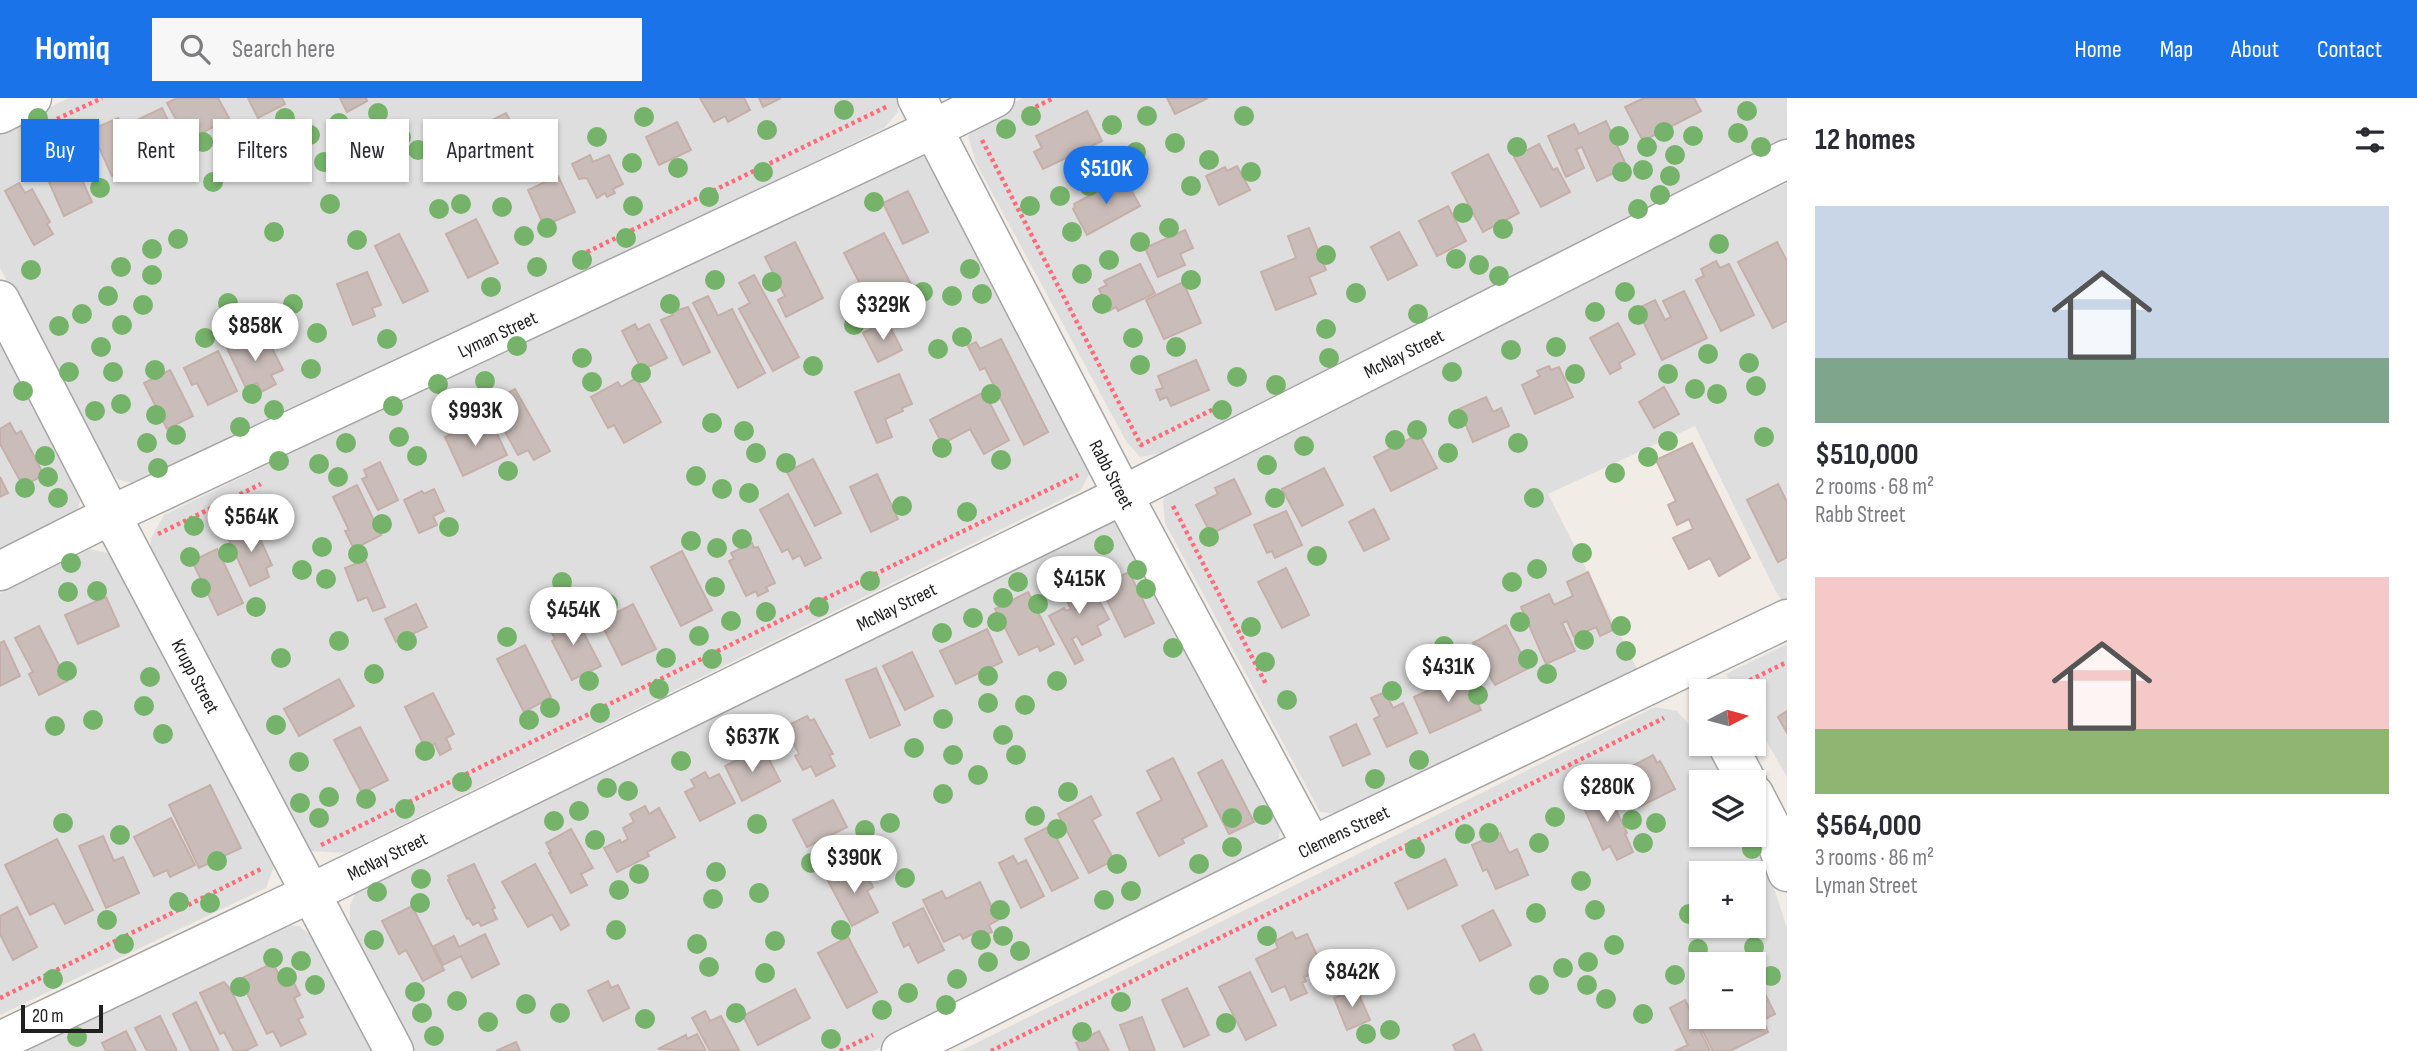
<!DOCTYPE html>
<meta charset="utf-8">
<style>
:root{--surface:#fff;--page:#f7f7f7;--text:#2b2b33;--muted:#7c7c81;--accent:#1a73e8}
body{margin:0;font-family:"Sofia Sans Condensed",sans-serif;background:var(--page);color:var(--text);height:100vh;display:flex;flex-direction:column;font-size:26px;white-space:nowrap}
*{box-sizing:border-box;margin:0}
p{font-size:23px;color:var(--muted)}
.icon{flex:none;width:38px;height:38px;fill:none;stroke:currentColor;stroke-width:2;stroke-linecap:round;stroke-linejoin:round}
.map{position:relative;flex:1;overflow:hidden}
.details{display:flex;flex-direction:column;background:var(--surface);width:630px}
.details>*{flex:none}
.hud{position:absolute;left:21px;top:21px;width:665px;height:63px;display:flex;gap:14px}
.needle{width:46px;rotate:84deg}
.fabs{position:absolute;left:1689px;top:581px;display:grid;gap:14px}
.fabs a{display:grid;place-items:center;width:77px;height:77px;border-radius:0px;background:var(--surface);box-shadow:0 2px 5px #0004;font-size:35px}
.scale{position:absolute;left:21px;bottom:18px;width:82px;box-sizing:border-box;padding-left:7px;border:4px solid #212121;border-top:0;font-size:19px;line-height:24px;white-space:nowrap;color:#212121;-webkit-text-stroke:5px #fff;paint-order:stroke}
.price{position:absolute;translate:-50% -60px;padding:0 16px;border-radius:24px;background:#fff;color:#222;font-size:23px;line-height:46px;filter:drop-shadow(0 2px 4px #0008)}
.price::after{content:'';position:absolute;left:50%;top:42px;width:21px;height:16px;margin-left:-10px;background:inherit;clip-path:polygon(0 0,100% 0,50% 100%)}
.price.current{background:var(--accent);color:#fff}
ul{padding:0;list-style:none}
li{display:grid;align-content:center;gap:14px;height:371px;padding:0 28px}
li span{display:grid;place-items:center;height:217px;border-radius:0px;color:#555}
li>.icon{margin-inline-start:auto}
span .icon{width:126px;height:126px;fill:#fffc;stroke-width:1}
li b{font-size:30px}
h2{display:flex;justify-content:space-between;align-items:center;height:84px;padding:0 28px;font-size:30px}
.tag{padding:0 24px;border-radius:0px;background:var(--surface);box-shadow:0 2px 5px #0004;font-size:24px;line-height:63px}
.tag.current{background:var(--accent);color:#fff}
header{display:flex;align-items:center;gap:42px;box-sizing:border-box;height:98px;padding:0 35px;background:var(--accent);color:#fff}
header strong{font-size:33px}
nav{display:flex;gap:38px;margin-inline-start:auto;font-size:24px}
.search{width:490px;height:63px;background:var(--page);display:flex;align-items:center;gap:18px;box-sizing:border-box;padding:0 24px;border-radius:0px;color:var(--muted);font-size:26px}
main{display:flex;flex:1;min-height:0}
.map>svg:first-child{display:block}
.residential{fill:#dfdede;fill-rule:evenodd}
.building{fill:#cabdb9;stroke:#c5afa8;stroke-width:2}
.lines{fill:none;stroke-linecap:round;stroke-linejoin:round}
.minor-casing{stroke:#a5a5a5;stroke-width:41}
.path{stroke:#ff6b78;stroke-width:4.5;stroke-dasharray:3.5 3.5;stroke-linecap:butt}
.minor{stroke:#fff;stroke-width:38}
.tree{fill:#76b36a}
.labels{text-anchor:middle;stroke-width:6;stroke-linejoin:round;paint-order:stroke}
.street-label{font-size:19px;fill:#212121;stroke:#fff}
</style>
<header>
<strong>Homiq</strong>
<div class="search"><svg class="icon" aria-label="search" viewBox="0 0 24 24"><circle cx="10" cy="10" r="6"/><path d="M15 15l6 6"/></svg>Search here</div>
<nav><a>Home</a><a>Map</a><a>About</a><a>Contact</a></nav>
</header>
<main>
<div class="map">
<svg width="1787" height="953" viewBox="0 0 1787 953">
<rect width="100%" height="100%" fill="#f2ece7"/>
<g class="residential">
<path d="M69,0H897L898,14L884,30L146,389L117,381L102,358L0,170V33Z"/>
<path d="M1023,0H1787V42L1162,355L1140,359L1126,343L976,65L968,38L980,21Z"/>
<path d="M917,51L937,59L1093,369L1081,392L345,755L310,753L150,460L151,440L164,417Z"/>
<path d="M1787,85V504L1784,505L1775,492L1695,328L1548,396L1641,578L1350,717L1320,714L1165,425L1163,403L1171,387Z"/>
<path d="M0,237L81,399L76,418L0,453Z"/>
<path d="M1102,422L1126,426L1281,723L1277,753L873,953H412L350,835V807L361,784Z"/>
<path d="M90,451L111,456L275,765L266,790L0,917V495Z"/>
<path d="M1787,546V679L1754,622V593H1736L1726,576Z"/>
<path d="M1655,609L1677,613L1699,638L1727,684H1701V737H1754V728L1787,830V953H960ZM1701,775H1754V828H1701ZM1701,866H1754V919H1701Z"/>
<path d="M275,826L299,828L322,845L377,953H15Z"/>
</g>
<g class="building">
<path d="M177,0H218L229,20L188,43L167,5Z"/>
<path d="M248,0H282L285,6L258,20Z"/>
<path d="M340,0H366L367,3L347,14Z"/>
<path d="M700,0H744L750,12L728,24L725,18L714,24Z"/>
<path d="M759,0H781L763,9Z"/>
<path d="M1167,0H1208L1175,16Z"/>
<path d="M1644,0H1694L1701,13L1643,43L1625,9Z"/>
<path d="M162,10L180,48L153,61L135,23Z"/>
<path d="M1087,13L1102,43L1043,71L1034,54L1042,50L1036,38Z"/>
<path d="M506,15L528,56L501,71L478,29Z"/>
<path d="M118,20L139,65L112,78L91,32Z"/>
<path d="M1606,23L1627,69L1597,83L1582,49L1576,51L1584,70L1566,79L1548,38L1574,26L1579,36Z"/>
<path d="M677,24L691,52L659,67L646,39Z"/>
<path d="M1539,46L1553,72L1557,70L1570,94L1541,109L1514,59Z"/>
<path d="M1488,56L1519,115L1483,134L1452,75Z"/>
<path d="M590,57L593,64L609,57L623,86L613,91L615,95L607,99L605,95L597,100L587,80L579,81L572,66Z"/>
<path d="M1237,68L1250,92L1219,107L1206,78L1225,69L1227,73Z"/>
<path d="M77,71L92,104L64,118L49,84Z"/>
<path d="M558,78L575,114L544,128L528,92Z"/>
<path d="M1124,79L1140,108L1087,137L1073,111L1075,109L1074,106Z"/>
<path d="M19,85L25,95L32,91L50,124L47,126L53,136L34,147L5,93Z"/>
<path d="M908,93L928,134L903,146L883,105Z"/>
<path d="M1448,108L1466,143L1437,158L1419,123Z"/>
<path d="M476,121L498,165L468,180L446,136Z"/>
<path d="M1309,130L1326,172L1309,179L1316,196L1276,212L1261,174L1296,160L1288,138Z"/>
<path d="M1185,132L1193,150L1180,156L1185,167L1158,179L1145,150Z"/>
<path d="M1399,134L1417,167L1388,182L1371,149Z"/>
<path d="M884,135L912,188L872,209L844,155Z"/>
<path d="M399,136L428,193L403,205L375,148Z"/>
<path d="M795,144L823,200L786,219L778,202L785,198L765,159Z"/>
<path d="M1777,144L1787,163V223L1773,230L1738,164Z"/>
<path d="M1716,163L1720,170L1729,166L1754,217L1721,233L1696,182L1704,178L1701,171Z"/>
<path d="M1140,166L1155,195L1118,213L1116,209L1109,213L1099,191L1107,187L1104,183Z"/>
<path d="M367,174L381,207L372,210L375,218L353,227L337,186Z"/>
<path d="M754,177L799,259L773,273L739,211L750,205L739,185Z"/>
<path d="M1183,184L1201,225L1164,241L1146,202Z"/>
<path d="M1684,193L1707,240L1662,262L1637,211L1655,202L1665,222L1671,219L1663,203Z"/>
<path d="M708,198L718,218L732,211L765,275L738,290L693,205Z"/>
<path d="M688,209L710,254L683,267L661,222L673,217L671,214Z"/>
<path d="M887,223L902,252L878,264L863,235Z"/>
<path d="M1618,225L1635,256L1619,265L1621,270L1610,276L1590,240Z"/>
<path d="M635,226L638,232L649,226L667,260L642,272L622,233Z"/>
<path d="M249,237L256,251L269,244L283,272L271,277L276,286L261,294L257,285L246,290L226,248Z"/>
<path d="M1001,241L1048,334L1024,347L985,270L980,272L968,248L976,244L980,251Z"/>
<path d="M218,253L237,293L208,307L197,285L192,287L184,270Z"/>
<path d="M1196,262L1209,292L1171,308L1167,299L1160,302L1156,292L1163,290L1158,278Z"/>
<path d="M1549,268L1551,272L1559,269L1573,299L1535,316L1522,287L1540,278L1537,273Z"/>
<path d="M170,272L193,318L167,331L144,285Z"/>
<path d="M899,276L912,306L902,310L903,313L885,321L892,339L877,345L855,294Z"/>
<path d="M636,280L661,324L624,345L614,327L608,330L591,299L618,284L621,289Z"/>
<path d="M1664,289L1679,316L1654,330L1639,304Z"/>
<path d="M515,291L550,353L534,362L528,352L518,357L489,305Z"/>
<path d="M984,294L1009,342L984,356L970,331L942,346L930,322Z"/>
<path d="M1486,299L1493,314L1501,310L1509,328L1473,344L1459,311Z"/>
<path d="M10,325L16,336L21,333L44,377L23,388L0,346V331Z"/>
<path d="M474,325L478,334L493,327L507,357L463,378L445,339Z"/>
<path d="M1419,336L1437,370L1391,393L1374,359Z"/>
<path d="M1692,345L1750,460L1719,478L1710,460L1689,471L1673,440L1693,431L1689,421L1677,427L1668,407L1676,403L1656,362Z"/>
<path d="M813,361L841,415L815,428L787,374Z"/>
<path d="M380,364L398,402L378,412L362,381L367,379L364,372Z"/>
<path d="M1324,370L1343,407L1302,428L1282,391Z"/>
<path d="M877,376L898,421L871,434L850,389Z"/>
<path d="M0,379L8,395L0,399Z"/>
<path d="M1234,381L1251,416L1211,436L1196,407L1218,396L1215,390Z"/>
<path d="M1778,386L1787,404V459L1778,464L1747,402Z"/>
<path d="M357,387L381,437L354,451L345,433L349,432L333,399Z"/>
<path d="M434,391L444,413L433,418L437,427L419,435L404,402L422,393L424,396Z"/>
<path d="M788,396L821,460L805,468L800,457L793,461L788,451L782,454L760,412Z"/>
<path d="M1374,411L1389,441L1364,453L1349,424Z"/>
<path d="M1286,413L1302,447L1275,460L1272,453L1267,455L1254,427Z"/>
<path d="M253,426L272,467L266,470L269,479L250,488L227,438Z"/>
<path d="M752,445L754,450L758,449L775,485L766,489L768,493L758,498L756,493L746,498L729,463L734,461L731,455Z"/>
<path d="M217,451L243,505L218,517L192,463Z"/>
<path d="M682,453L712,512L681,528L651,469Z"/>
<path d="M365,462L385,509L373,513L367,499L358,503L345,470Z"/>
<path d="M1286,470L1309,517L1282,530L1258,484Z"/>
<path d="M1129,474L1154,525L1125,539L1106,500L1110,498L1104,486Z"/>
<path d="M1588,474L1613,532L1600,538L1596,529L1574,539L1567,523L1562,525L1575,553L1546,566L1521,509L1549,496L1554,507L1573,498L1567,484Z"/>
<path d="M1085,476L1109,521L1097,528L1101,537L1082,547L1077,538L1072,541L1083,562L1075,566L1049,518L1064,510L1066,513L1071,511L1060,489Z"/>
<path d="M1028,494L1054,546L1040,553L1038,548L1019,557L995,511Z"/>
<path d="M106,499L119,528L78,546L65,517Z"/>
<path d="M416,506L427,529L396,544L385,521Z"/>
<path d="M633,506L656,551L622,567L600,523Z"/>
<path d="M568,515L576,530L580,528L601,568L572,582L552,543L555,541L547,525Z"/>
<path d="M1506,527L1529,570L1495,587L1488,575L1476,581L1467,565L1480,558L1473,545Z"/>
<path d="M39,528L67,583L39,597L29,576L33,574L15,540Z"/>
<path d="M987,531L1002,564L956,586L940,553Z"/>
<path d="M4,543L20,578L0,588V545Z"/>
<path d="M525,547L551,599L524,614L497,561Z"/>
<path d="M912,554L933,598L905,612L883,568Z"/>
<path d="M876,570L900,627L870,640L846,582Z"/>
<path d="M1465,576L1481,612L1430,635L1414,599Z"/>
<path d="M339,581L354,608L299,638L284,611Z"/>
<path d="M1385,594L1393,610L1403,605L1417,635L1387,649L1374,621L1380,618L1371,600Z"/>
<path d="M433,595L454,636L446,640L451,651L440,657L435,646L426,651L405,609Z"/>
<path d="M1787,613V635L1778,619Z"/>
<path d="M807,618L810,623L814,621L833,656L829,657L835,668L816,678L811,668L803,672L795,658L799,656L788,634L792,632L789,627Z"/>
<path d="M1356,626L1370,656L1343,668L1330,639Z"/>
<path d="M360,629L388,682L362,695L334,642Z"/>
<path d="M763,649L780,683L742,703L725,668Z"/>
<path d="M1653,657L1657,665L1660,663L1675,691L1639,709L1625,681L1638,675L1634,667Z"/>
<path d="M1173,660L1207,728L1182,741L1184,745L1159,758L1137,715L1162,702L1147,673Z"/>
<path d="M1222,662L1254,724L1229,736L1198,675Z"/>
<path d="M705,674L709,681L719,676L735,705L700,723L685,694L695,689L691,682Z"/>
<path d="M210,687L241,750L199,770L169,707Z"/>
<path d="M1601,691L1604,698L1608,695L1627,735L1625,736L1633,754L1617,762L1610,748L1603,752L1580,701Z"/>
<path d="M1091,698L1101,717L1092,722L1114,762L1089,775L1058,716Z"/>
<path d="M833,702L847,729L807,749L793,722Z"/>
<path d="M645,708L649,716L659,710L675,739L647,754L649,758L617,774L604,750L620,742L621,745L628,741L623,730L634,724L630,716Z"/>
<path d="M171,720L195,767L170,779L167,772L154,778L134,739Z"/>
<path d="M1050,728L1078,780L1052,793L1025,741Z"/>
<path d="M571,731L593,770L581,776L587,787L571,795L549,755L551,754L546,745Z"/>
<path d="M1500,735L1509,755L1517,751L1528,777L1496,791L1487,771L1483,773L1472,747Z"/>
<path d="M103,738L114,763L123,759L139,795L106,810L79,748Z"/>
<path d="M57,741L93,812L65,826L54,805L30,817L5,767Z"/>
<path d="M1013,758L1018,766L1026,762L1044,798L1021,810L999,765Z"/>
<path d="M1445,761L1457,787L1408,811L1395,785Z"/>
<path d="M474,766L495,810L492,811L497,821L481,828L479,824L473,827L469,820L467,821L448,782L450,781L448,778Z"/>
<path d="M535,766L569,827L561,832L552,816L528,829L502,784Z"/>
<path d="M855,768L861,780L866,777L873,789L867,793L878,814L852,828L828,783Z"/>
<path d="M980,784L998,822L989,827L992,834L981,839L978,833L963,841L960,836L944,844L923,802L942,793L946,801Z"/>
<path d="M412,808L444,872L423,883L406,852L399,856L382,823Z"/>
<path d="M17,809L37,849L13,862L0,836V818Z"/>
<path d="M923,810L944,852L918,865L909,846L904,849L893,825Z"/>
<path d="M1493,812L1511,847L1480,863L1462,828Z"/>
<path d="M1292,834L1296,841L1307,836L1323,870L1304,879L1306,883L1302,885L1307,895L1291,902L1285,888L1272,894L1256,861L1278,850L1275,843Z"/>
<path d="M485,836L499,866L472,880L461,858L443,867L434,848L454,838L459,849Z"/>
<path d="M848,839L877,894L847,910L818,855Z"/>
<path d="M273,865L285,889L294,885L300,897L294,900L303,919L298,921L306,936L281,948L273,933L267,936L240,881Z"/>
<path d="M1250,874L1276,927L1246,942L1219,889Z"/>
<path d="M608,883L611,890L618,887L629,910L603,923L588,893Z"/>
<path d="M224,884L231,892L257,947L245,953H234L224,934L220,936L200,895Z"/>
<path d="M1761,888L1775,916L1763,922L1768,934L1730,953H1713L1700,928L1719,919H1754V892Z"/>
<path d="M1187,890L1209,937L1184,949L1162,902Z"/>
<path d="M1356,890L1370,922L1347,932L1334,900Z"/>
<path d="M795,891L810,920L758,947L743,918Z"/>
<path d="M1685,902L1710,953H1675L1688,947L1670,910Z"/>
<path d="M196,904L219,953H191L173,916Z"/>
<path d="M705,913L710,923L721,918L739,952L710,953L692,920Z"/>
<path d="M160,918L177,953H147L135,930Z"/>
<path d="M1142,919L1155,953H1130L1120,927Z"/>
<path d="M126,933L136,953H106L102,945Z"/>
<path d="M1099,933L1109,953H1080L1076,945Z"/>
<path d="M697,936L706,953L658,951L686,937L687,941Z"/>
<path d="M1474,936L1482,953H1456L1453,947Z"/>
<path d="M516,944L520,953H496Z"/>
</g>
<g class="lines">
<g class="minor-casing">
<g id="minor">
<path id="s1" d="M917,0L1123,397L1312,748"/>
<path d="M0,16L32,0"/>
<path id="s2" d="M0,202L111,417L394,953"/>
<path id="s3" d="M0,473L111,417L933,31L995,0"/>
<path d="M1727,646L1747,684"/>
<path d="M1754,696L1771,729L1787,774"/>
<path id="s4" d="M0,943L311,795L1123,397L1787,61"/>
<path id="s5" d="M901,953L1312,748L1787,521"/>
</g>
</g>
<g class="path">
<path d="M1023,15L1054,0"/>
<path d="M57,21L102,0"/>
<path d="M982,42L1141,347L1228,304"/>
<path d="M587,154L888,8"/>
<path d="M1173,408L1266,586"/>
<path d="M158,436L261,386"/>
<path d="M1736,593L1734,590L1787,564"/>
<path d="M321,747L1078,377"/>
<path d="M0,900L261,771"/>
<path d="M840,953L873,937"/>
<path d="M991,953L1664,620"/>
</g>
<use href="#minor" class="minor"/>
</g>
<g class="tree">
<circle cx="844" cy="12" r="10"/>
<circle cx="1747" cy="13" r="10"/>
<circle cx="378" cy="15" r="10"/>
<circle cx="1031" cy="18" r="10"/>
<circle cx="1147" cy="18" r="10"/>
<circle cx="1244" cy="18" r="10"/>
<circle cx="644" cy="19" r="10"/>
<circle cx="38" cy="20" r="10"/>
<circle cx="285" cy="20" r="10"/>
<circle cx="339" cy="25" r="10"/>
<circle cx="1112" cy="27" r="10"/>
<circle cx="1006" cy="31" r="10"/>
<circle cx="543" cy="32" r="10"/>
<circle cx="767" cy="32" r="10"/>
<circle cx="1664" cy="34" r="10"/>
<circle cx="1738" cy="35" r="10"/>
<circle cx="310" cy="37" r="10"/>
<circle cx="1619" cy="38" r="10"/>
<circle cx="1693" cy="38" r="10"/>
<circle cx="401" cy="39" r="10"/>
<circle cx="597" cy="39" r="10"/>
<circle cx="203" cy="44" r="10"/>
<circle cx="1175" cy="45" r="10"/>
<circle cx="56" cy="47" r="10"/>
<circle cx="1517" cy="49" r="10"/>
<circle cx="1647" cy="49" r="10"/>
<circle cx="1761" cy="49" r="10"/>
<circle cx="418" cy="52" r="10"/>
<circle cx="1136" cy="54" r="10"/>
<circle cx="378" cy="57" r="10"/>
<circle cx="1675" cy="57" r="10"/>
<circle cx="1209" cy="62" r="10"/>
<circle cx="357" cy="63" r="10"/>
<circle cx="324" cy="64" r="10"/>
<circle cx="632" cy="65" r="10"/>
<circle cx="678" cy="70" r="10"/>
<circle cx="1114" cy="70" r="10"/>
<circle cx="1643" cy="72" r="10"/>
<circle cx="496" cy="74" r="10"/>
<circle cx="763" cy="74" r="10"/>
<circle cx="1251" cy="74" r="10"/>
<circle cx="1622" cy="74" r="10"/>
<circle cx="1670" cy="78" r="10"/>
<circle cx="213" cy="84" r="10"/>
<circle cx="1089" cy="88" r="10"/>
<circle cx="1191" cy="88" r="10"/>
<circle cx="100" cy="90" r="10"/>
<circle cx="1660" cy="97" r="10"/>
<circle cx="1060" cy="98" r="10"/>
<circle cx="709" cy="99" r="10"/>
<circle cx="874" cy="104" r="10"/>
<circle cx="330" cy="106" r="10"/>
<circle cx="461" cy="106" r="10"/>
<circle cx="633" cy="108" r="10"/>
<circle cx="1030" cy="108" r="10"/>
<circle cx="502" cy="109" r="10"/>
<circle cx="439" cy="111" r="10"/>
<circle cx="1638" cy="111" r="10"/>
<circle cx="1463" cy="115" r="10"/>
<circle cx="547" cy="130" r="10"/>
<circle cx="1169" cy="130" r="10"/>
<circle cx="1503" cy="131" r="10"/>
<circle cx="274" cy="134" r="10"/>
<circle cx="1072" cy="134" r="10"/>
<circle cx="524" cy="138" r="10"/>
<circle cx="626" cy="140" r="10"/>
<circle cx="178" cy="141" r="10"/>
<circle cx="357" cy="142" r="10"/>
<circle cx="1140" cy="144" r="10"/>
<circle cx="1719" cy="146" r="10"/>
<circle cx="152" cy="151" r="10"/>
<circle cx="1326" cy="157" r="10"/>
<circle cx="1456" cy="161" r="10"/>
<circle cx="582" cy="162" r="10"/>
<circle cx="1109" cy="162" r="10"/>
<circle cx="1479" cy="167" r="10"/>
<circle cx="121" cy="169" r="10"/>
<circle cx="537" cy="169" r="10"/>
<circle cx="970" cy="171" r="10"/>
<circle cx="31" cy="172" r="10"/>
<circle cx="1082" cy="176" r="10"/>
<circle cx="152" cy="177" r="10"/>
<circle cx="1499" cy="178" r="10"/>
<circle cx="715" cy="182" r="10"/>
<circle cx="1191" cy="182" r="10"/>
<circle cx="772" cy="184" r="10"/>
<circle cx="491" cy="189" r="10"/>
<circle cx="923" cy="194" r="10"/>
<circle cx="1625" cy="194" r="10"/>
<circle cx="1356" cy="195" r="10"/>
<circle cx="982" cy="196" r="10"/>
<circle cx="108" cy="198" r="10"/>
<circle cx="952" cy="198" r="10"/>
<circle cx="228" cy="205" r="10"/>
<circle cx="293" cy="206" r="10"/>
<circle cx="670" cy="206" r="10"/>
<circle cx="1102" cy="206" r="10"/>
<circle cx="143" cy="207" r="10"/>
<circle cx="1595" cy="214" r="10"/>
<circle cx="82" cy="216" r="10"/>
<circle cx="1418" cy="216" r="10"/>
<circle cx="1638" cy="217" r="10"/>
<circle cx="122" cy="227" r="10"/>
<circle cx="854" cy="227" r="10"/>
<circle cx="59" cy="228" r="10"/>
<circle cx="1326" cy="231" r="10"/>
<circle cx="317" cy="235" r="10"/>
<circle cx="962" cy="239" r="10"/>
<circle cx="205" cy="240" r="10"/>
<circle cx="1133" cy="240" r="10"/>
<circle cx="387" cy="241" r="10"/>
<circle cx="517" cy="248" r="10"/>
<circle cx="101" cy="249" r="10"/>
<circle cx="1176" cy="249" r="10"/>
<circle cx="1556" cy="249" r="10"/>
<circle cx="938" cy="251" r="10"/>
<circle cx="1511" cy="252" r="10"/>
<circle cx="1708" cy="256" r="10"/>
<circle cx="582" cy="260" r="10"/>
<circle cx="1329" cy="260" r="10"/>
<circle cx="1749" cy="265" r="10"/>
<circle cx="1140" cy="267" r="10"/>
<circle cx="813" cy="268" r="10"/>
<circle cx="311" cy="271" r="10"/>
<circle cx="155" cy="272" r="10"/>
<circle cx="69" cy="274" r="10"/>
<circle cx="113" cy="274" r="10"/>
<circle cx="1452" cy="274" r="10"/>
<circle cx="641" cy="275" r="10"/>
<circle cx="1575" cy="276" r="10"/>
<circle cx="1668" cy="276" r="10"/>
<circle cx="1237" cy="279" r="10"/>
<circle cx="485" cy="283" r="10"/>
<circle cx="592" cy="284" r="10"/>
<circle cx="438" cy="286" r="10"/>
<circle cx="1276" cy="287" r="10"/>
<circle cx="1756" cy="288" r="10"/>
<circle cx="1695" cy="291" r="10"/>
<circle cx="23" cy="293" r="10"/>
<circle cx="252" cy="296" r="10"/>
<circle cx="991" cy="296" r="10"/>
<circle cx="1717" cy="296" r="10"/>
<circle cx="121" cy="306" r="10"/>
<circle cx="393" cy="308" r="10"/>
<circle cx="274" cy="312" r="10"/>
<circle cx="1222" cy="312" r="10"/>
<circle cx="95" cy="313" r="10"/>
<circle cx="156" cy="317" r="10"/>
<circle cx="1458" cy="321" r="10"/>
<circle cx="712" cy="325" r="10"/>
<circle cx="240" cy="329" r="10"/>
<circle cx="1417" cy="332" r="10"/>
<circle cx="744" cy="333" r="10"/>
<circle cx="176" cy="337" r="10"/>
<circle cx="399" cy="339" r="10"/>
<circle cx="1764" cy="339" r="10"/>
<circle cx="1395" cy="342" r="10"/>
<circle cx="1668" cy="343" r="10"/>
<circle cx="147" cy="345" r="10"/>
<circle cx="346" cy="345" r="10"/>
<circle cx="1518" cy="345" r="10"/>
<circle cx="1304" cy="348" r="10"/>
<circle cx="942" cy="350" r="10"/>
<circle cx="756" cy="355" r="10"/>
<circle cx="1448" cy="355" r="10"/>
<circle cx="45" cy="358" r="10"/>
<circle cx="417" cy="358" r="10"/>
<circle cx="1648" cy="359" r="10"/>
<circle cx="1001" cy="362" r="10"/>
<circle cx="279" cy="363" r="10"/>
<circle cx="786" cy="365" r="10"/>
<circle cx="319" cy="366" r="10"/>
<circle cx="1267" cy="367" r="10"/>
<circle cx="158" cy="370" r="10"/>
<circle cx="508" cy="373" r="10"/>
<circle cx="1615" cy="375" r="10"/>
<circle cx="696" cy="378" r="10"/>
<circle cx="48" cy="379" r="10"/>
<circle cx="338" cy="379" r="10"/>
<circle cx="25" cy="390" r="10"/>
<circle cx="722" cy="391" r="10"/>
<circle cx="749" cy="395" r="10"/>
<circle cx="58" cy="400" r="10"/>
<circle cx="1275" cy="400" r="10"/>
<circle cx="1534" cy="400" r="10"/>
<circle cx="231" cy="408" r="10"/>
<circle cx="902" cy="408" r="10"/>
<circle cx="967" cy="414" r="10"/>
<circle cx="382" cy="426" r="10"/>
<circle cx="194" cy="428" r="10"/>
<circle cx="449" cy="429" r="10"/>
<circle cx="1209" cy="439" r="10"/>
<circle cx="742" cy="441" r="10"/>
<circle cx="691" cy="443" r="10"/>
<circle cx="1104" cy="447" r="10"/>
<circle cx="322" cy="449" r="10"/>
<circle cx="717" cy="450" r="10"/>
<circle cx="228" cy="455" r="10"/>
<circle cx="1582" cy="455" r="10"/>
<circle cx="358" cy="456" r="10"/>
<circle cx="1317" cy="458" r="10"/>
<circle cx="190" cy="459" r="10"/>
<circle cx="71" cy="465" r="10"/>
<circle cx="1537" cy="471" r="10"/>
<circle cx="302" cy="472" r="10"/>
<circle cx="1137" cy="472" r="10"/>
<circle cx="1075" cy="476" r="10"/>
<circle cx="326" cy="481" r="10"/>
<circle cx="870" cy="483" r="10"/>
<circle cx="562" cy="484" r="10"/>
<circle cx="1018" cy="484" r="10"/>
<circle cx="1512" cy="484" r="10"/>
<circle cx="715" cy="489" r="10"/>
<circle cx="201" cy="490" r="10"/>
<circle cx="1146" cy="491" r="10"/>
<circle cx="97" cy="493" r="10"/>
<circle cx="68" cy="494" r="10"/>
<circle cx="1003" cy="500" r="10"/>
<circle cx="576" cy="501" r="10"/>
<circle cx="608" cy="506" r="10"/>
<circle cx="1038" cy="506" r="10"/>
<circle cx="256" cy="509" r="10"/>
<circle cx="819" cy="509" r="10"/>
<circle cx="766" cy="514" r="10"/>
<circle cx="973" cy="520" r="10"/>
<circle cx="590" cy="521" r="10"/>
<circle cx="731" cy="523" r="10"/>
<circle cx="997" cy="524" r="10"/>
<circle cx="1520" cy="524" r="10"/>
<circle cx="1621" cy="528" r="10"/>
<circle cx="1251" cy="529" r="10"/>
<circle cx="942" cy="535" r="10"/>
<circle cx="699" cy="538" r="10"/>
<circle cx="507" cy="539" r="10"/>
<circle cx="1584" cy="542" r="10"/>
<circle cx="339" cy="543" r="10"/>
<circle cx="407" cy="543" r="10"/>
<circle cx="1444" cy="548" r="10"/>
<circle cx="1173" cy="550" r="10"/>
<circle cx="1626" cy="553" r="10"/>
<circle cx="281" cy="560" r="10"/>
<circle cx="666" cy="560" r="10"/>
<circle cx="712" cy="561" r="10"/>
<circle cx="1528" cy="561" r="10"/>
<circle cx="1265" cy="564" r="10"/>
<circle cx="1463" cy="568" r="10"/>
<circle cx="67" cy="573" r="10"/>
<circle cx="374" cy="576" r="10"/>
<circle cx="1547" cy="576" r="10"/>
<circle cx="988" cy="578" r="10"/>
<circle cx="150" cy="579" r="10"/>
<circle cx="589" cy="583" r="10"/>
<circle cx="1057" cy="583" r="10"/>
<circle cx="659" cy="591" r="10"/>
<circle cx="1392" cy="593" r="10"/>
<circle cx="1478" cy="597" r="10"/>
<circle cx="1287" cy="602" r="10"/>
<circle cx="988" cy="605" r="10"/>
<circle cx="1025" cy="607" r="10"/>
<circle cx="144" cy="608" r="10"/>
<circle cx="550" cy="610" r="10"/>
<circle cx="600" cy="615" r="10"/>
<circle cx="943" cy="621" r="10"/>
<circle cx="93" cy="622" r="10"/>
<circle cx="529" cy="622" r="10"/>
<circle cx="276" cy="627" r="10"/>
<circle cx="55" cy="628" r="10"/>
<circle cx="163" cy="636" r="10"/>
<circle cx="1003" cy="637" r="10"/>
<circle cx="914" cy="650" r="10"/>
<circle cx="425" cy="653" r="10"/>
<circle cx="953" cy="657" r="10"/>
<circle cx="1016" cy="657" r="10"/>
<circle cx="1419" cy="662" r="10"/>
<circle cx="681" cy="663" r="10"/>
<circle cx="299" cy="664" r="10"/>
<circle cx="978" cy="677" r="10"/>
<circle cx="1375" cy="681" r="10"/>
<circle cx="462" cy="684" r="10"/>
<circle cx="607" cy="690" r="10"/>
<circle cx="628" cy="693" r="10"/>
<circle cx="1068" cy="694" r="10"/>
<circle cx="943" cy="696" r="10"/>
<circle cx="329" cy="699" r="10"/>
<circle cx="366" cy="701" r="10"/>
<circle cx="300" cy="705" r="10"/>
<circle cx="405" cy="711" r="10"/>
<circle cx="579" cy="713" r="10"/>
<circle cx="1263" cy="717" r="10"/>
<circle cx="1035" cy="718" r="10"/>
<circle cx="1555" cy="719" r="10"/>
<circle cx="319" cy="720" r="10"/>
<circle cx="1232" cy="720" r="10"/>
<circle cx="1632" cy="722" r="10"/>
<circle cx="554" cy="723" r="10"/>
<circle cx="63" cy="725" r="10"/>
<circle cx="890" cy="725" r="10"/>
<circle cx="1656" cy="725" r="10"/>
<circle cx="757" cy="726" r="10"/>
<circle cx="1057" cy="731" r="10"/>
<circle cx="865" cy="732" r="10"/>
<circle cx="1489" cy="735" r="10"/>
<circle cx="1465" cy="736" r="10"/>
<circle cx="120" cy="737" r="10"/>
<circle cx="595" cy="742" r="10"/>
<circle cx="1539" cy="745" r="10"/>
<circle cx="1643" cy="745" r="10"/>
<circle cx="1232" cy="749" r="10"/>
<circle cx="1415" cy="751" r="10"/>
<circle cx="1752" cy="751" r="10"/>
<circle cx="217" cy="763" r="10"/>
<circle cx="811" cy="765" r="10"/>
<circle cx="1117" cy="766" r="10"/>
<circle cx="1199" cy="766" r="10"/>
<circle cx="716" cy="774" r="10"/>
<circle cx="639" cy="776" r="10"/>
<circle cx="905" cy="780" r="10"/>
<circle cx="421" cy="781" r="10"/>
<circle cx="1581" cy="783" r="10"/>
<circle cx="619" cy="792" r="10"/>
<circle cx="1131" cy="793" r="10"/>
<circle cx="377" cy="794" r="10"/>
<circle cx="759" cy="795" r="10"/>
<circle cx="713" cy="801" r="10"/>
<circle cx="1104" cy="802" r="10"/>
<circle cx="179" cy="804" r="10"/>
<circle cx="210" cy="805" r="10"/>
<circle cx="420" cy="805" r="10"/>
<circle cx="1000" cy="812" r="10"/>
<circle cx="1595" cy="812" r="10"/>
<circle cx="1536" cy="815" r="10"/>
<circle cx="1689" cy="816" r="10"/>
<circle cx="107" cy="822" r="10"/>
<circle cx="616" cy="832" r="10"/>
<circle cx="841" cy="832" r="10"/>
<circle cx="1003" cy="838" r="10"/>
<circle cx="1267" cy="838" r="10"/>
<circle cx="374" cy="842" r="10"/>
<circle cx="981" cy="842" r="10"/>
<circle cx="775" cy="843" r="10"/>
<circle cx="124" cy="846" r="10"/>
<circle cx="697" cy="846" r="10"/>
<circle cx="1614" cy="847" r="10"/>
<circle cx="1754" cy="849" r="10"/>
<circle cx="1698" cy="851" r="10"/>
<circle cx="1020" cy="853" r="10"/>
<circle cx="273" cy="860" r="10"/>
<circle cx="301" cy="863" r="10"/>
<circle cx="988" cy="864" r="10"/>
<circle cx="1588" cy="864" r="10"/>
<circle cx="709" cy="869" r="10"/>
<circle cx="1563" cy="870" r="10"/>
<circle cx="765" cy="875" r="10"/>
<circle cx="1675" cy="877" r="10"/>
<circle cx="1372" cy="878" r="10"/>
<circle cx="1771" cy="878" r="10"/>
<circle cx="287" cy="879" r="10"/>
<circle cx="53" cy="881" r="10"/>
<circle cx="957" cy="881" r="10"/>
<circle cx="315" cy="887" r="10"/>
<circle cx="1539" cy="887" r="10"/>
<circle cx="1587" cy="887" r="10"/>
<circle cx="240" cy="889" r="10"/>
<circle cx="415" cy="894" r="10"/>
<circle cx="908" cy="895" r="10"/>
<circle cx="1606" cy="901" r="10"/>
<circle cx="457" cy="903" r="10"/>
<circle cx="1121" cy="904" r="10"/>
<circle cx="526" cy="906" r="10"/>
<circle cx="946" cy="907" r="10"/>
<circle cx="882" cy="912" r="10"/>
<circle cx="422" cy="915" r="10"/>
<circle cx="560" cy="915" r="10"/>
<circle cx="736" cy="915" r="10"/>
<circle cx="1643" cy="916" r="10"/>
<circle cx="645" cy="921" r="10"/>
<circle cx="488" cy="924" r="10"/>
<circle cx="1226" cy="925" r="10"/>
<circle cx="1390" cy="932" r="10"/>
<circle cx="1082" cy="934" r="10"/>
<circle cx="1366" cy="936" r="10"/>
<circle cx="434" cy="938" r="10"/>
<circle cx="77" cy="939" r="10"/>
<circle cx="831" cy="941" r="10"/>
</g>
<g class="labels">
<g class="street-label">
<text dy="7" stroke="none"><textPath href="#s3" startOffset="551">Lyman Street</textPath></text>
<text dy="7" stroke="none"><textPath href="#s4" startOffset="1563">McNay Street</textPath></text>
<text dy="7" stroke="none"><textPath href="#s1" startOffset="424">Rabb Street</textPath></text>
<text dy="7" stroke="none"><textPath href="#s4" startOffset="996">McNay Street</textPath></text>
<text dy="7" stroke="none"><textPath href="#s2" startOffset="424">Krupp Street</textPath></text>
<text dy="7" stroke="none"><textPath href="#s5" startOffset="494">Clemens Street</textPath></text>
<text dy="7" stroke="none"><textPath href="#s4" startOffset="429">McNay Street</textPath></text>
</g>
</g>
</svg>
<div class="fabs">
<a><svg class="needle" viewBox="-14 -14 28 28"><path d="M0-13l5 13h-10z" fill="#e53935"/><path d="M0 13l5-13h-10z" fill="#7c7c81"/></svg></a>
<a><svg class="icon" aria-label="layers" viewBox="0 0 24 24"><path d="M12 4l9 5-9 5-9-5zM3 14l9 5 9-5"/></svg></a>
<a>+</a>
<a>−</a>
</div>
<div class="scale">20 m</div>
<b class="price current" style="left:1106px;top:108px">$510K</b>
<b class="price" style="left:883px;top:244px">$329K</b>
<b class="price" style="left:255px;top:265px">$858K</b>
<b class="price" style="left:475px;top:350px">$993K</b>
<b class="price" style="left:251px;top:456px">$564K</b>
<b class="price" style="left:1079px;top:518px">$415K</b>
<b class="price" style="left:573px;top:549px">$454K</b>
<b class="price" style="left:1448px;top:606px">$431K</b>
<b class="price" style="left:752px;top:676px">$637K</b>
<b class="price" style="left:1607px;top:726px">$280K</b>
<b class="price" style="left:854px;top:797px">$390K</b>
<b class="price" style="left:1352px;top:911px">$842K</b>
<div class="hud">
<a class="tag current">Buy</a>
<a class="tag">Rent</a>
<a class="tag">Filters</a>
<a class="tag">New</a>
<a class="tag">Apartment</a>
</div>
</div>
<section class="details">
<h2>12 homes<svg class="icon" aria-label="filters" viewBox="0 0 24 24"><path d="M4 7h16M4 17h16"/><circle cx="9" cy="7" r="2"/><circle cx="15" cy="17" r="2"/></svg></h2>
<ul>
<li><span style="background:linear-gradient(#c9d6e8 70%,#7fa58c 0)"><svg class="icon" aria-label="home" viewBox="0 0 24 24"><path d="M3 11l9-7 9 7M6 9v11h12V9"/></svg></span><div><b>$510,000</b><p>2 rooms · 68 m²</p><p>Rabb Street</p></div></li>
<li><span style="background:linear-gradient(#f6c9c9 70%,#8fb573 0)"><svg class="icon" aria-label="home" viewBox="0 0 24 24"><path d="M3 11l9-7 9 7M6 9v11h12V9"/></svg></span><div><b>$564,000</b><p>3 rooms · 86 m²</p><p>Lyman Street</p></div></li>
</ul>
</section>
</main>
